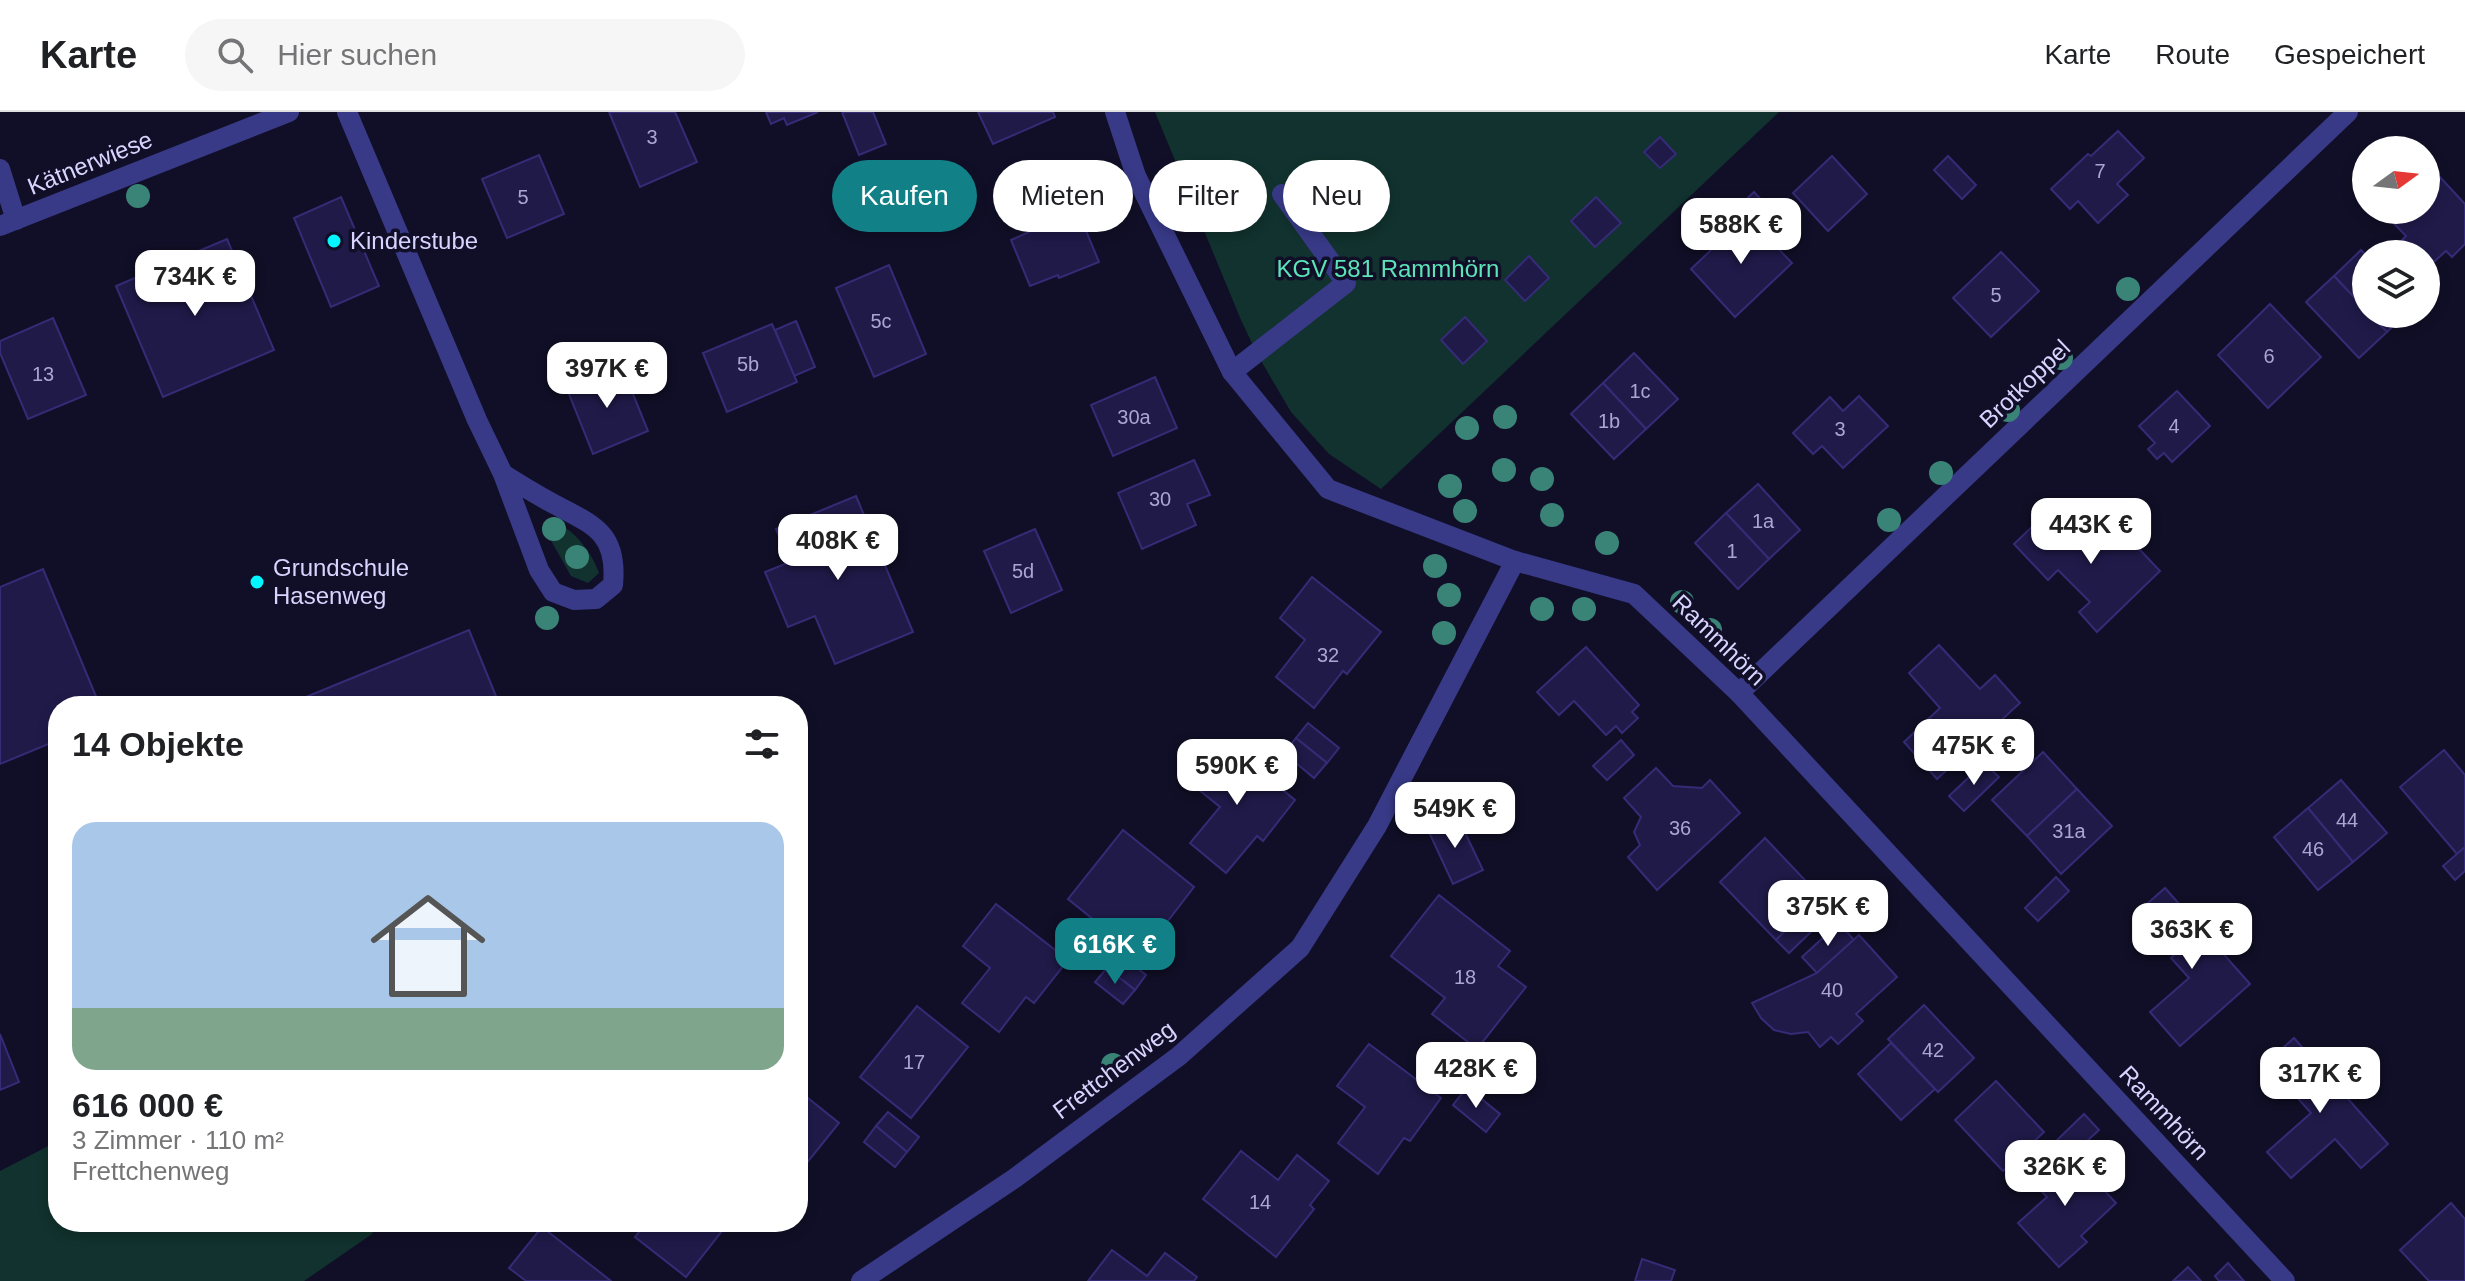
<!DOCTYPE html>
<html lang="de">
<meta charset="utf-8">
<style>
:root{--surface:#fff;--page:#f6f6f6;--text:#202124;--muted:#757577;--line:#e0e0e0;--accent:#128187}
body{margin:0;font-family:Arial,sans-serif;background:var(--page);color:var(--text);height:100vh;display:flex;flex-direction:column;font-size:30px;white-space:nowrap}
*{box-sizing:border-box;margin:0}
p{font-size:26px;color:var(--muted)}
.icon{flex:none;width:44px;height:44px;fill:none;stroke:currentColor;stroke-width:2;stroke-linecap:round;stroke-linejoin:round}
.map{position:relative;flex:1;overflow:hidden}
.drawer{position:absolute;left:48px;top:584px;width:760px;height:536px;display:flex;flex-direction:column;background:var(--surface);border-radius:32px;box-shadow:0 4px 12px #0003}
.drawer>*{flex:none}
.guide{position:absolute;left:832px;top:48px;width:760px;height:72px;display:flex;gap:16px}
.needle{width:52px;rotate:75deg}
.buttons{position:absolute;left:2352px;top:24px;display:grid;gap:16px}
.buttons a{display:grid;place-items:center;width:88px;height:88px;border-radius:50%;background:var(--surface);box-shadow:0 4px 12px #0003;font-size:40px}
.price{position:absolute;translate:-50% -68px;padding:0 18px;border-radius:16px;background:#fff;color:#222;font-size:26px;line-height:52px;filter:drop-shadow(0 2px 4px #0008)}
.price::after{content:'';position:absolute;left:50%;top:48px;width:24px;height:18px;margin-left:-12px;background:inherit;clip-path:polygon(0 0,100% 0,50% 100%)}
.price.on{background:var(--accent);color:#fff}
ul{padding:0;list-style:none}
li{display:grid;align-content:center;gap:16px;height:424px;padding:0 24px}
li+li{border-top:2px solid var(--line)}
li span{display:grid;place-items:center;height:248px;border-radius:24px;color:#555}
li>.icon{margin-inline-start:auto}
span .icon{width:144px;height:144px;fill:#fffc;stroke-width:1}
li b{font-size:34px}
h2{display:flex;justify-content:space-between;align-items:center;height:96px;padding:0 24px;font-size:34px}
.pill{padding:0 28px;border-radius:36px;background:var(--surface);box-shadow:0 4px 12px #0003;font-size:28px;line-height:72px}
.pill.on{background:var(--accent);color:#fff}
header{display:flex;align-items:center;gap:48px;box-sizing:border-box;height:112px;padding:0 40px;background:var(--surface);border-bottom:2px solid var(--line)}
header strong{font-size:38px}
nav{display:flex;gap:44px;margin-inline-start:auto;font-size:28px}
.search{width:560px;height:72px;background:var(--page);display:flex;align-items:center;gap:20px;box-sizing:border-box;padding:0 28px;border-radius:44px;color:var(--muted);font-size:30px}
.map>svg:first-child{display:block}
.green{fill:#11322e}
.building{fill:#201a49;stroke:#352b76;stroke-width:2}
.lines{fill:none;stroke-linecap:round;stroke-linejoin:round}
.minor{stroke:#383a88;stroke-width:20}
.tree{fill:#3a8477}
.poi-dot{fill:#01f6ff;stroke:#110f27;stroke-width:3}
.labels{text-anchor:middle;stroke-width:7;stroke-linejoin:round;paint-order:stroke}
.number-label{font-size:20px;fill:#a9a6d2}
.street-label{font-size:24px;fill:#d7d5ff;stroke:#110f27}
.poi-label{font-size:24px;fill:#d7d5ff;stroke:#110f27;text-anchor:start}
.park-label{font-size:24px;fill:#5ce4b9;stroke:#110f27}
</style>
<header>
<strong>Karte</strong>
<div class="search"><svg class="icon" aria-label="search" viewBox="0 0 24 24"><circle cx="10" cy="10" r="6"/><path d="M15 15l6 6"/></svg>Hier suchen</div>
<nav><a>Karte</a><a>Route</a><a>Gespeichert</a></nav>
</header>
<div class="map">
<svg width="2465" height="1169" viewBox="0 0 2465 1169">
<rect width="100%" height="100%" fill="#110f27"/>
<g class="green">
<path d="M1155,0H1779L1381,377L1329,342L1291,300L1257,242L1241,208Z"/>
<path d="M546,407C571,413 590,437 599,461L588,471L571,464L549,425Z"/>
<path d="M58,1029V1110H377L372,1122L304,1169H0V1059Z"/>
</g>
<g class="building">
<path d="M609,0H675L697,50L640,75Z"/>
<path d="M766,0H818L787,13L784,6L771,12Z"/>
<path d="M842,0H873L886,32L859,43Z"/>
<path d="M978,0H1053L1055,5L993,32Z"/>
<path d="M2118,19L2144,46L2117,72L2128,83L2098,111L2078,89L2070,97L2051,77L2088,42L2091,44Z"/>
<path d="M1660,25L1676,42L1660,56L1644,40Z"/>
<path d="M539,43L564,102L507,126L482,67Z"/>
<path d="M1832,44L1867,82L1828,119L1793,81Z"/>
<path d="M1948,44L1976,73L1962,87L1934,58Z"/>
<path d="M1057,49L1099,150L1059,166L1058,163L1030,174L1011,128L1038,116L1017,67Z"/>
<path d="M2426,50L2465,92V132L2452,145L2446,139L2427,156L2426,142H2414L2401,129L2406,124L2381,98H2426Z"/>
<path d="M1754,80L1786,115L1771,129L1738,95Z"/>
<path d="M341,85L379,174L331,195L294,106Z"/>
<path d="M1596,85L1621,111L1595,135L1571,109Z"/>
<path d="M1747,104L1792,151L1735,205L1691,157Z"/>
<path d="M227,127L274,238L163,285L116,174Z"/>
<path d="M2361,138L2366,143V198L2334,164Z"/>
<path d="M2001,140L2039,179L1991,225L1953,186Z"/>
<path d="M1529,144L1549,166L1525,189L1505,168Z"/>
<path d="M889,153L926,242L874,265L836,176Z"/>
<path d="M2334,164L2366,198V202H2370L2387,220L2359,246L2306,190Z"/>
<path d="M2270,192L2321,245L2268,296L2218,243Z"/>
<path d="M2370,202H2406L2387,220Z"/>
<path d="M1465,205L1487,229L1463,252L1441,228Z"/>
<path d="M53,206L86,283L28,307L0,241V229Z"/>
<path d="M796,209L815,255L794,264L775,218Z"/>
<path d="M772,212L797,270L727,300L703,241Z"/>
<path d="M1634,241L1678,287L1646,317L1603,271Z"/>
<path d="M622,255L648,319L593,342L567,277Z"/>
<path d="M1155,265L1177,316L1113,344L1091,293Z"/>
<path d="M1603,271L1646,317L1614,347L1571,302Z"/>
<path d="M2177,279L2210,314L2172,350L2164,341L2157,347L2148,337L2155,331L2139,314Z"/>
<path d="M1859,284L1888,314L1843,356L1822,334L1813,342L1793,321L1830,285L1843,299Z"/>
<path d="M1194,348L1210,383L1187,392L1196,413L1142,437L1118,381Z"/>
<path d="M1758,372L1800,418L1769,447L1726,401Z"/>
<path d="M856,384L913,520L835,552L815,504L788,515L765,460L790,450L776,417Z"/>
<path d="M1726,401L1769,447L1738,477L1695,431Z"/>
<path d="M2081,404L2109,433L2123,420L2160,459L2097,520L2079,500L2090,490L2058,458L2048,468L2014,432L2038,409L2056,427Z"/>
<path d="M1035,417L1062,478L1011,501L984,439Z"/>
<path d="M43,457L100,594H58V628L0,652V475Z"/>
<path d="M1312,465L1381,520L1347,562L1343,559L1314,596L1276,565L1305,528L1280,506Z"/>
<path d="M469,518L500,594H284Z"/>
<path d="M1939,533L1980,577L1995,563L2020,591L1937,667L1904,630L1940,596L1909,561Z"/>
<path d="M1586,535L1639,593L1632,600L1638,606L1622,621L1616,614L1606,623L1574,589L1559,603L1537,580Z"/>
<path d="M1308,611L1339,636L1327,651L1296,626Z"/>
<path d="M1296,626L1327,651L1314,666L1284,641Z"/>
<path d="M1621,628L1634,643L1607,668L1593,654Z"/>
<path d="M1226,631L1295,688L1263,729L1257,724L1226,761L1190,731L1220,695L1193,673Z"/>
<path d="M2444,638L2465,663V735L2457,742L2400,675Z"/>
<path d="M2043,640L2077,677L2027,724L1992,688Z"/>
<path d="M1984,651L1999,665L1964,699L1949,684Z"/>
<path d="M1656,656L1673,674L1702,676L1710,668L1740,701L1657,778L1628,745L1640,733L1634,720L1641,705L1624,686Z"/>
<path d="M2341,668L2387,721L2353,750L2308,696Z"/>
<path d="M2077,677L2112,714L2061,762L2027,724Z"/>
<path d="M2308,696L2353,750L2318,778L2274,725Z"/>
<path d="M1457,704L1483,758L1453,772L1428,718Z"/>
<path d="M1123,718L1194,775L1161,818L1166,822L1145,849L1068,787Z"/>
<path d="M1765,726L1820,784L1776,828L1720,770Z"/>
<path d="M2465,735V759L2455,768L2443,754Z"/>
<path d="M2056,765L2069,779L2038,809L2025,796Z"/>
<path d="M2165,776L2250,872L2180,934L2150,900L2189,866L2171,846L2177,840L2140,798Z"/>
<path d="M1439,783L1510,839L1498,854L1526,875L1477,937L1432,902L1445,886L1391,844Z"/>
<path d="M996,792L1068,848L1034,891L1026,885L999,920L962,891L990,856L963,834Z"/>
<path d="M1799,805L1812,819L1789,841L1776,828Z"/>
<path d="M1839,811L1854,828L1817,861L1802,845Z"/>
<path d="M1859,823L1897,865L1856,902L1863,909L1838,932L1831,925L1820,935L1808,920L1791,922L1774,918L1761,906L1752,891L1817,861Z"/>
<path d="M1118,841L1146,863L1135,878L1107,856Z"/>
<path d="M1107,856L1135,878L1123,892L1095,870Z"/>
<path d="M1924,893L1974,946L1938,980L1888,927Z"/>
<path d="M917,894L968,935L911,1006L860,965Z"/>
<path d="M0,922L19,970L0,978Z"/>
<path d="M2294,926L2388,1032L2361,1056L2335,1027L2291,1066L2267,1040L2311,1001L2266,951Z"/>
<path d="M1891,931L1935,977L1901,1008L1858,962Z"/>
<path d="M1369,932L1441,986L1410,1029L1404,1026L1378,1062L1338,1031L1365,995L1337,974Z"/>
<path d="M1996,969L2044,1020L2003,1059L1955,1008Z"/>
<path d="M1467,975L1500,1002L1486,1020L1453,993Z"/>
<path d="M798,978L839,1011L806,1052L798,1047Z"/>
<path d="M888,1000L919,1025L907,1040L876,1014Z"/>
<path d="M2084,1002L2099,1018L2072,1043L2066,1037L2063,1041L2054,1031Z"/>
<path d="M876,1014L907,1040L895,1055L864,1030Z"/>
<path d="M2066,1037L2116,1091L2081,1124L2087,1130L2059,1155L2018,1111L2047,1085L2032,1069Z"/>
<path d="M1241,1039L1278,1068L1297,1043L1329,1069L1310,1093L1314,1097L1276,1145L1203,1087Z"/>
<path d="M2451,1091L2465,1107V1169H2429L2400,1138Z"/>
<path d="M647,1110H729L686,1165L635,1125Z"/>
<path d="M542,1115L611,1169H526L509,1156Z"/>
<path d="M1112,1138L1147,1164L1165,1141L1197,1165L1194,1169H1088Z"/>
<path d="M1642,1147L1675,1158L1671,1169H1635Z"/>
<path d="M2228,1151L2244,1169H2219L2215,1164Z"/>
<path d="M2188,1155L2201,1169H2173Z"/>
</g>
<g class="lines">
<g class="minor">
<path d="M347,0L477,308L503,362L539,458L553,480L574,488L596,487L613,473C618,420 593,413 552,391C535,382 519,372 503,362"/>
<path d="M1115,0L1136,64L1232,260L1328,377L1515,449L1634,482L1739,581L2285,1169"/>
<path d="M0,57L16,108"/>
<path d="M0,114L289,0"/>
<path d="M1232,260L1346,171L1282,82"/>
<path d="M1739,581L2348,0"/>
<path d="M861,1169L1015,1066L1179,944L1300,836L1377,714L1515,449"/>
</g>
</g>
<g class="tree">
<circle cx="138" cy="84" r="12"/>
<circle cx="2128" cy="177" r="12"/>
<circle cx="2061" cy="246" r="12"/>
<circle cx="2008" cy="298" r="12"/>
<circle cx="1505" cy="305" r="12"/>
<circle cx="1467" cy="316" r="12"/>
<circle cx="1504" cy="358" r="12"/>
<circle cx="1941" cy="361" r="12"/>
<circle cx="1542" cy="367" r="12"/>
<circle cx="1450" cy="374" r="12"/>
<circle cx="1465" cy="399" r="12"/>
<circle cx="1552" cy="403" r="12"/>
<circle cx="1889" cy="408" r="12"/>
<circle cx="554" cy="417" r="12"/>
<circle cx="1607" cy="431" r="12"/>
<circle cx="577" cy="445" r="12"/>
<circle cx="1435" cy="454" r="12"/>
<circle cx="1449" cy="483" r="12"/>
<circle cx="1682" cy="490" r="12"/>
<circle cx="1542" cy="497" r="12"/>
<circle cx="1584" cy="497" r="12"/>
<circle cx="547" cy="506" r="12"/>
<circle cx="1710" cy="518" r="12"/>
<circle cx="1444" cy="521" r="12"/>
<circle cx="1113" cy="953" r="12"/>
</g>
<g class="poi-dot">
<circle cx="334" cy="129" r="8"/>
<circle cx="257" cy="470" r="8"/>
</g>
<g class="labels">
<g class="number-label">
<text x="652" y="32">3</text>
<text x="2100" y="66">7</text>
<text x="523" y="92">5</text>
<text x="1996" y="190">5</text>
<text x="881" y="216">5c</text>
<text x="2269" y="251">6</text>
<text x="748" y="259">5b</text>
<text x="43" y="269">13</text>
<text x="1640" y="286">1c</text>
<text x="1134" y="312">30a</text>
<text x="1609" y="316">1b</text>
<text x="2174" y="321">4</text>
<text x="1840" y="324">3</text>
<text x="1160" y="394">30</text>
<text x="1763" y="416">1a</text>
<text x="1732" y="446">1</text>
<text x="1023" y="466">5d</text>
<text x="1328" y="550">32</text>
<text x="2347" y="715">44</text>
<text x="1680" y="723">36</text>
<text x="2069" y="726">31a</text>
<text x="2313" y="744">46</text>
<text x="1465" y="872">18</text>
<text x="1832" y="885">40</text>
<text x="1933" y="945">42</text>
<text x="914" y="957">17</text>
<text x="1260" y="1097">14</text>
</g>
<g class="street-label">
<text transform="translate(90 51) rotate(-22)" y="8">Kätnerwiese</text>
<text transform="translate(2025 272) rotate(-44)" y="8">Brotkoppel</text>
<text transform="translate(1719 528) rotate(44)" y="8">Rammhörn</text>
<text transform="translate(1114 958) rotate(-37)" y="8">Frettchenweg</text>
<text transform="translate(2164 1001) rotate(47)" y="8">Rammhörn</text>
</g>
<g class="poi-label">
<text x="350" y="137">Kinderstube</text>
<text x="273" y="464">Grundschule<tspan x="273" dy="28">Hasenweg</tspan></text>
</g>
<g class="park-label">
<text x="1388" y="165">KGV 581 Rammhörn</text>
</g>
</g>
</svg>
<div class="buttons">
<a><svg class="needle" viewBox="-14 -14 28 28"><path d="M0-13l5 13h-10z" fill="#e53935"/><path d="M0 13l5-13h-10z" fill="#757577"/></svg></a>
<a><svg class="icon" aria-label="layers" viewBox="0 0 24 24"><path d="M12 4l9 5-9 5-9-5zM3 14l9 5 9-5"/></svg></a>
</div>
<b class="price" style="left:1741px;top:154px">588K €</b>
<b class="price" style="left:195px;top:206px">734K €</b>
<b class="price" style="left:607px;top:298px">397K €</b>
<b class="price" style="left:2091px;top:454px">443K €</b>
<b class="price" style="left:838px;top:470px">408K €</b>
<b class="price" style="left:1974px;top:675px">475K €</b>
<b class="price" style="left:1237px;top:695px">590K €</b>
<b class="price" style="left:1455px;top:738px">549K €</b>
<b class="price" style="left:1828px;top:836px">375K €</b>
<b class="price" style="left:2192px;top:859px">363K €</b>
<b class="price on" style="left:1115px;top:874px">616K €</b>
<b class="price" style="left:1476px;top:998px">428K €</b>
<b class="price" style="left:2320px;top:1003px">317K €</b>
<b class="price" style="left:2065px;top:1096px">326K €</b>
<div class="guide">
<a class="pill on">Kaufen</a>
<a class="pill">Mieten</a>
<a class="pill">Filter</a>
<a class="pill">Neu</a>
</div>
<section class="drawer">
<h2>14 Objekte<svg class="icon" aria-label="filters" viewBox="0 0 24 24"><path d="M4 7h16M4 17h16"/><circle cx="9" cy="7" r="2"/><circle cx="15" cy="17" r="2"/></svg></h2>
<ul>
<li><span style="background:linear-gradient(#a9c7e8 75%,#7fa58c 0)"><svg class="icon" aria-label="home" viewBox="0 0 24 24"><path d="M3 11l9-7 9 7M6 9v11h12V9"/></svg></span><div><b>616 000 €</b><p>3 Zimmer · 110 m²</p><p>Frettchenweg</p></div></li>
</ul>
</section>
</div>
